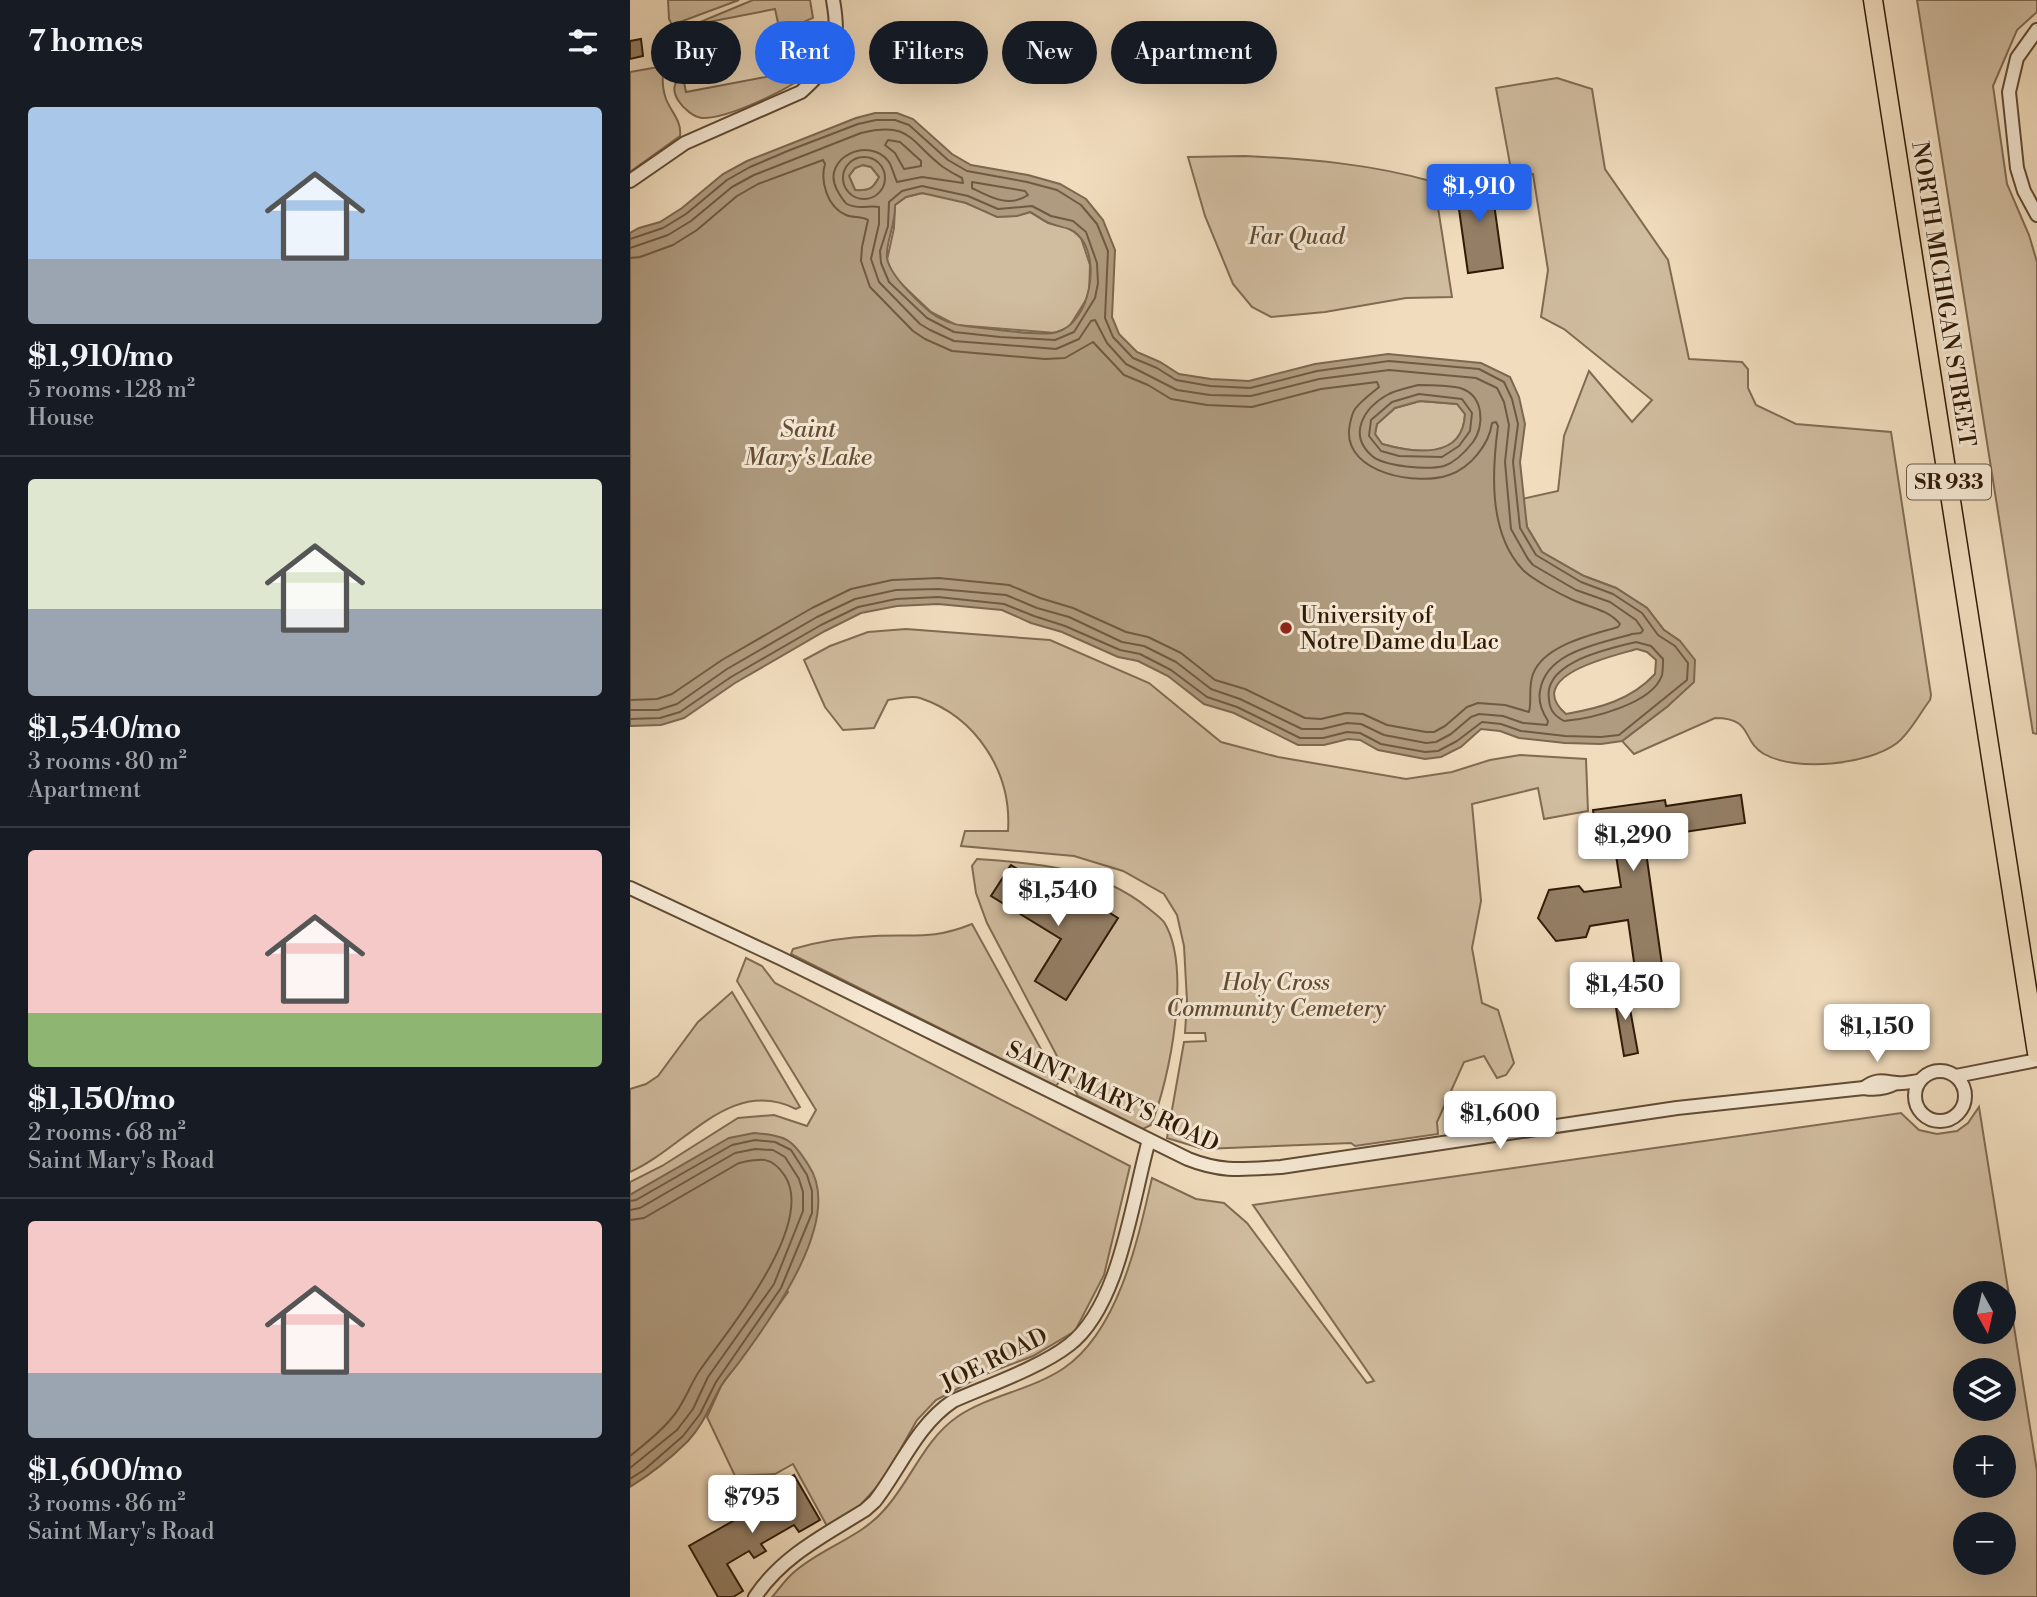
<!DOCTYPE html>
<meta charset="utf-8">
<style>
:root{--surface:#171b24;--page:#242831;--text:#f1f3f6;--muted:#9ea1a6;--line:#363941;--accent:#2563eb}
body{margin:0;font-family:"Libre Bodoni",serif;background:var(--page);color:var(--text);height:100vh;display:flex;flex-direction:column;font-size:26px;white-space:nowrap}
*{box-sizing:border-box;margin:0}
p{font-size:23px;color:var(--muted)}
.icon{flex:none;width:38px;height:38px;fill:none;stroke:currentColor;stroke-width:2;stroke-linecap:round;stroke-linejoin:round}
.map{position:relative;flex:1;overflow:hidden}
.panel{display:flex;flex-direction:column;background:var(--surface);width:630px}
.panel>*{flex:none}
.banner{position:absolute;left:21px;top:21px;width:665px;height:63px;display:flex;gap:14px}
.needle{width:46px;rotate:172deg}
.fabs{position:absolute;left:1323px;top:1281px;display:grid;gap:14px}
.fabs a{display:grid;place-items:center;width:63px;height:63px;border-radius:50%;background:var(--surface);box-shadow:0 7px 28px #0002;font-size:35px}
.price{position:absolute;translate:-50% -60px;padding:0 16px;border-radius:7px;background:#fff;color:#222;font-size:23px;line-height:46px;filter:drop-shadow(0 2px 4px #0008)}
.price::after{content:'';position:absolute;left:50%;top:42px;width:21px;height:16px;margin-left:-10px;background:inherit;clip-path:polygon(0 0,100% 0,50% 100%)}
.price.active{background:var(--accent);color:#fff}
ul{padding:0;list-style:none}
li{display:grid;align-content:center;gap:14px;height:371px;padding:0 28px}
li+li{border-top:2px solid var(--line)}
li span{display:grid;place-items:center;height:217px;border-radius:7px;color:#555}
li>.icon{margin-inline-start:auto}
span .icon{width:126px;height:126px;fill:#fffc;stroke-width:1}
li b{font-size:30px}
h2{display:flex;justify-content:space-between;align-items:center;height:84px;padding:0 28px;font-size:30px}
.pill{padding:0 24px;border-radius:32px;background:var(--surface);box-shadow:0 7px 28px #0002;font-size:24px;line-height:63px}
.pill.active{background:var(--accent);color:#fff}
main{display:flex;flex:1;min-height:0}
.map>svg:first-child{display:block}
.green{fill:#d0bc9f;stroke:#806b52;stroke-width:2;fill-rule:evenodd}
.water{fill:#af9b7f;stroke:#7c674f;stroke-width:2;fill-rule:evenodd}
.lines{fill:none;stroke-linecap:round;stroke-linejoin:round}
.shore{stroke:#705a42;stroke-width:2}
.building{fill:#947f66;stroke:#301a06;stroke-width:2}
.minor-casing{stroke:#604b34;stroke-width:16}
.primary-casing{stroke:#301a06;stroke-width:21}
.minor{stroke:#f6e9d5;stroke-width:12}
.primary{stroke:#f1ddbe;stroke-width:18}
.poi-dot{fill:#8f2418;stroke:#f6e9d5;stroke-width:2.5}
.labels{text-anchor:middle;stroke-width:6;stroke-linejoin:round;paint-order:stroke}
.shield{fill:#f6e9d5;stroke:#6b5844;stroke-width:2}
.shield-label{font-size:21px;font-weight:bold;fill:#301a06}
.park-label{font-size:23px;font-style:italic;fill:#604b34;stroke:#f6e9d5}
.street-label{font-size:23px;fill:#301a06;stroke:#f6e9d5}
.poi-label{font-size:23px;fill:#301a06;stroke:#f6e9d5;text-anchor:start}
.water-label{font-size:24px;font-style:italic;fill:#634e36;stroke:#f6e9d5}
</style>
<main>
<section class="panel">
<h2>7 homes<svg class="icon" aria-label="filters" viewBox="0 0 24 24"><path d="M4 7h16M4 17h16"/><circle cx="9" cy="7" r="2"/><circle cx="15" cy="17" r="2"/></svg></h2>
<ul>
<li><span style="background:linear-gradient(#a9c7e8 70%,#9aa5b1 0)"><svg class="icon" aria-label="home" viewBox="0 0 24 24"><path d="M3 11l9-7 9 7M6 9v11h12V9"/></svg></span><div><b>$1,910/mo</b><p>5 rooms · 128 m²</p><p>House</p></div></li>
<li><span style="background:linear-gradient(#dfe7d0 60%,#9aa5b1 0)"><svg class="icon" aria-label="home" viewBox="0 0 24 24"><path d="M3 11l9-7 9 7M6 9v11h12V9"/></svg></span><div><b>$1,540/mo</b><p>3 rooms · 80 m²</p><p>Apartment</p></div></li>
<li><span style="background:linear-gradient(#f6c9c9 75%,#8fb573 0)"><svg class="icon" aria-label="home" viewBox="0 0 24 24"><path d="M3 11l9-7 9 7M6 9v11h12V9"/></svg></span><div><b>$1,150/mo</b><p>2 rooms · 68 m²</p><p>Saint Mary's Road</p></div></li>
<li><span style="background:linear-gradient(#f6c9c9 70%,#9aa5b1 0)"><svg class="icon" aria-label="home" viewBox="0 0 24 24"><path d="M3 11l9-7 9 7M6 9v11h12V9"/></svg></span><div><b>$1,600/mo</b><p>3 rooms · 86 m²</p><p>Saint Mary's Road</p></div></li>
</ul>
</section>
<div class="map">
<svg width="1407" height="1597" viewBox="0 0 1407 1597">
<rect width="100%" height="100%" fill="#f1ddbe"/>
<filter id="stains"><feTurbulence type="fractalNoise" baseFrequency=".00286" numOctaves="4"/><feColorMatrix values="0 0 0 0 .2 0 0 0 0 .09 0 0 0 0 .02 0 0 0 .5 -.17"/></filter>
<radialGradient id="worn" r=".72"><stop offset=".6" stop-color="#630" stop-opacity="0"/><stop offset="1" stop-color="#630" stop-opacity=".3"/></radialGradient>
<g class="green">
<path d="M38,0H109L42,25L39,19Z"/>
<path d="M123,0H180L183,18L150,32L145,9L63,25Z"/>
<path d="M1287,0H1407V12L1387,30L1363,86L1377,184L1399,235L1407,262V734L1403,733Z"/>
<path d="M196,23L193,49L180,72L191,42V25Z"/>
<path d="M183,25C189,38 182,59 170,68L156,65L151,38Z"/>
<path d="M34,66C32,77 32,88 36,99C41,112 52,121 50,136L0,172V72Z"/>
<path d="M157,73L166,74L172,78C152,92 97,119 72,118C56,116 31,87 53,77L56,92Z"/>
<path d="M927,78L962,89L975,169L1038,260L1059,359L1112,362L1118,369V388L1126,405L1166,424L1261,432L1301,695L1300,700C1290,713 1280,733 1267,743C1238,765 1166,772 1134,754C1111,741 1124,718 1085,718L1004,754L992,741L1038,706L1050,641L1034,630L1017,608L986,588L954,576L912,552L897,527L892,499L928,491L934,436L959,371L1002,422L1022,400L934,329L911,317L918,270L903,174L882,175L866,88Z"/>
<path d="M615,156C679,159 742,164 804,182L822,297L776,298L695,312L641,317L622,307L603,284L575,216L558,157Z"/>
<path d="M232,165L241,167L249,177C243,189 239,191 225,190L219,176L225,168Z"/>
<path d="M292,193C307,195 322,197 336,203C363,213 369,222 400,212L418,223L439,227L451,238L460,265L459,295L439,327L425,333L326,325L301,312L264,277L257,260L264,228L265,205L276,197Z"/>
<path d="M790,401L827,404L835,414C833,461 784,453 752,444L745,434L747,424L765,408Z"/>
<path d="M276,629L420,640L519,683L591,742L648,757L776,779L822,772L860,760L890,755L956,759L958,811L914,819L908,788L842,804L851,901L842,948L852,1003L868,1010L884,1063L876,1075L867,1078L854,1056L834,1062L807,1122L808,1134L725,1146L721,1143L573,1149L537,1138L554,1042L576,1041L575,1033H555L557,1001L554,946L547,915L534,894L493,871L444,856L331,846L335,831H378C382,773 347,717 290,698C281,695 267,699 258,700L244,728L213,730L195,707L174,660L200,646L238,632Z"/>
<path d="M347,859C407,863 469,868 518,908C523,912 530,917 534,922C562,967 540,1079 521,1125L513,1129L448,1096L357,923L346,893L342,866ZM380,866L451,909L458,899L487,918L436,1000L405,981L431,939L362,896Z"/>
<path d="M342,924L429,1082L426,1086L161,954L163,949C190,941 217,937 245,936C285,934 302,940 342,924Z"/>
<path d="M116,958L132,966L145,983L500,1166L474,1275L445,1331L403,1356L353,1375L306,1400L287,1420L253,1480L227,1509L197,1526L163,1464L145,1474L105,1476L77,1417L91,1386L158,1292L72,1155L0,1195V1182L32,1166L108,1118L144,1115L177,1126L186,1110L107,981Z"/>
<path d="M102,992L170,1107L166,1109C100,1076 55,1148 0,1172V1089L16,1084L28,1076L68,1022Z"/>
<path d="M1349,1107L1407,1471V1597H142C149,1589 155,1580 163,1573C190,1548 231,1538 255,1509C281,1480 294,1440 327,1417C359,1395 402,1390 434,1368C489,1330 508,1239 522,1178L566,1199L594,1203L617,1223L737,1383L744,1381L623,1205L1271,1113L1289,1130L1307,1134L1327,1131L1338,1123ZM1335,1293H1374V1332H1335ZM1335,1370H1374V1409H1335ZM1335,1447H1374V1486H1335ZM1335,1524H1374V1563H1335Z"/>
</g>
<g class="water">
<path d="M245,113H267L283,119L322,154L341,165L398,175L430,184L456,199L473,220L485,250L482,317L489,334L507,352L530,362L549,374L581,379L619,381L685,364L758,354L851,363L880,377L889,397L895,424L890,462L897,527L912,552L954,576L986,588L1017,608L1034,630L1050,641L1065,660L1064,682L1038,706L992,741L971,744L935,743L889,738L870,731L851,729L831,747L811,757L795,759L748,750L730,740L718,739L694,745H668L604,713L574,704L538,676L508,661L488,657L432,632L401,623L372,610L308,604L267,606L231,613L195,631L105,683L54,718L31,725L0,726V233L9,228L30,222L52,208L93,174L117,161L226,118ZM233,165L241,167L249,177C243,189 239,191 225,190L219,176L225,168ZM292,193L336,203L367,217L387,216L400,212C406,215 412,220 419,223C430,228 439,226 448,235C472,258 460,323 427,332C412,337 355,328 335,326C324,325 310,320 300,312C287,301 259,274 257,258C255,244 266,224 265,205L276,197ZM790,401L827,404L835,414C833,460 784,453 752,444L745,434L747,424L765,408ZM1007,649L1017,652L1026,660L1025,674C1001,700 970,708 936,714C892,676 983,656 1007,649Z"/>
<path d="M124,1133C156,1136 162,1138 179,1166C214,1219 142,1317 110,1361C104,1370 96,1377 91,1386C80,1405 74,1424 58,1441C41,1458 21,1474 0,1487V1195L99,1138Z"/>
</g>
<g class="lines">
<g class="shore">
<path d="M258,140L270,142L291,161V166L274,169L265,153L255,145Z"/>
<circle cx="234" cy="178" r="21"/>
<path d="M342,182L395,191L398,195C379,208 360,197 342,188Z"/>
<path d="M292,186L338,196L368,209L402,206L421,216L443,221L456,232L467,263L468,283L465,298L444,332L425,340L370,337L324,332L297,318L259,282L251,263L250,251L258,226L259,202L272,191Z"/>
<path d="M0,239L33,228L56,214L97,180L120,167L160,150L228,124L246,120H265L279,125L318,160L337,171L397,182L427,190L451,205L467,224L478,251L475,318L483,337L503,358L527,368L546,380L580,386L620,388L687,371L759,361L849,369L874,382L882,399L888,424L883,462L890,528L906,555L951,582L983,594L1012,613L1028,635L1045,646L1058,663L1057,680L989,735L971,737L935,736L891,731L871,724L852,722L827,741L808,751L795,752L751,744L730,733L717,732L693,738H670L607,707L577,697L541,670L510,654L490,650L435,626L404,616L374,604L308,597L266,599L228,607L191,625L101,677L50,712L30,718L0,719"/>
<path d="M0,248L38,235L61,221L102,187L124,175L231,133C281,121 279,141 313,167C319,171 326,175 332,178L333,183L292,177L267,182C264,176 263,169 259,162C240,135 190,158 207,190C210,195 213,201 217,204C227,210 240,205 249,207V224L241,259L249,282L290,324L300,330L324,341L426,349L449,339L461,321L465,320L477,343L496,364L547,390L580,395L621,396L689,379L759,370L846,378L867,388L874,402L879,425L875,462L881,529L898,559L903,565L946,590L980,602L1006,620L1013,630L1011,633L1002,634C970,644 916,651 910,691C908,702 912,712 918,721L917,725L893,723L873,716L849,714L841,717L821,734L806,742L796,743L754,735L731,724L717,723L692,729H672L610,699L581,689L546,662L514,646L492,642L439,617L407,608L376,595L309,589L266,590L225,599L187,617L97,669L47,704L28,710H0"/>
<path d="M0,258L10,257L43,245L67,230L107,196L128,184L193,160L195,164C190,181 197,207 216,215C223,218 232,216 238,220L232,247L231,261L240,287L283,331L295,339L322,351L415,359L435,358L463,342L494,375L518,385L541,399L577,405L622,407L691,389L747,382L749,387C741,394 731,401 725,409C721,415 720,423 719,430C716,474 788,486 819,475C840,468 859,445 862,423L866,422L868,426C862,471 858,533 893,570C903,580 930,594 943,600C959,607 979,610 990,624L988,627C961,635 914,645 903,674C898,687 902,701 899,712L875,705L848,703L837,707L815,726L804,732H796L757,725L733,714L716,713L691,719L675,718L615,689L585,680L551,653L518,637L496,632L443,608L410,598L379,585L309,578L262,580L221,589L182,608L92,660L42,694L27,699L0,700"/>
<path d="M788,385C801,385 817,385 830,388C854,395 855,426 843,442C836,451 826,462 814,466C799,470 753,467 741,455C718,434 734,408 757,395C765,390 778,388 788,385Z"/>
<path d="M789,394L832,399L842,413L840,431L829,446L812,457L769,456L751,451L739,436L741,420L762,402Z"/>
<path d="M1006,642L1021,646L1033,659C1033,664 1033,670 1032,675C1023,704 960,719 934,721C925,716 920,711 919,700C912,662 978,649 1006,642Z"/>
<path d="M0,1201L6,1200L102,1145L125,1140L145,1142L161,1150L177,1175L182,1191V1213L151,1288L86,1382L70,1414L53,1436L14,1470L0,1479"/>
<path d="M0,1210L10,1208L105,1153L125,1149L143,1150L155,1157L169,1179L173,1192V1211L144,1284L78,1377L63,1409L47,1430L0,1468"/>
<path d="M0,1220L14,1218L109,1163C131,1158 142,1156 155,1176C186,1225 98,1330 70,1370C59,1386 54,1405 40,1420C29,1433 14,1445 0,1456"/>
</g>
</g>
<g class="building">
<path d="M11,39L13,56L0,59V41Z"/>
<path d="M860,175L873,268L838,273L825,181Z"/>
<path d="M1111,795L1115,823L1014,838L1033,972L1006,976L998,920L960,926L956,937L926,941L908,918L919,890L949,886L954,892L991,887L985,849L974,850L972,830L966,831L963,810L1035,800L1036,806Z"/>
<path d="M381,865L451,909L457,899L488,918L436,1000L405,981L431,939L361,896Z"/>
<path d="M996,987L1008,1053L994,1056L983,990Z"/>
<path d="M164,1475L190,1520L169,1532L164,1525L131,1544L136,1551L124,1558L119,1551L97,1564L113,1591L103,1597H88L59,1546L147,1496L142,1487Z"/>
</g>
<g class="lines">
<g class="minor-casing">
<g id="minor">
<path d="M1407,30L1387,58L1379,92L1387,168L1394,191L1407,215"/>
<path d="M0,181L55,143L171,92C205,62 211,45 203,0"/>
<path d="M0,888L150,958L558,1159C593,1173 615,1169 651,1167L1047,1108L1234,1088C1246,1090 1255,1089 1266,1083"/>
<circle cx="1310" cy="1096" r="25"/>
<path d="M1326,1076L1407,1060"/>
<path d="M1234,1088C1246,1079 1251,1081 1266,1083C1273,1084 1281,1082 1289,1081"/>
<path d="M125,1597C152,1556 195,1535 235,1510L245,1501C271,1467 287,1425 323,1401C357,1386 411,1367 439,1345C490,1306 502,1200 519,1140"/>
</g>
</g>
<g class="primary-casing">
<path id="primary" d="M1243,0L1407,1053"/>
</g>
<use href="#minor" class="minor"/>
<use href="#primary" class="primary"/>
</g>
<circle class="poi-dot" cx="656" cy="628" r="7"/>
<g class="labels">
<rect class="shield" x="1277" y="464.5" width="84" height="35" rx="5"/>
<g class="shield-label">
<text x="1319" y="489">SR 933</text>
</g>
<g class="park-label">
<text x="666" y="244">Far Quad</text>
<text x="646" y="990">Holy Cross<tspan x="646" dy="26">Community Cemetery</tspan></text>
</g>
<g class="street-label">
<text transform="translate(1314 294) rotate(81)" y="8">NORTH MICHIGAN STREET</text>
<text transform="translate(483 1096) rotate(25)" y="8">SAINT MARY'S ROAD</text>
<text transform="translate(364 1359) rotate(-26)" y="8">JOE ROAD</text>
</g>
<g class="poi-label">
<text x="670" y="623">University of<tspan x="670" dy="26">Notre Dame du Lac</tspan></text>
</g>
<g class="water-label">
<text x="178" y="437">Saint<tspan x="178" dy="28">Mary's Lake</tspan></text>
</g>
</g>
<rect width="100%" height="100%" filter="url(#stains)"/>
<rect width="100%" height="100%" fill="url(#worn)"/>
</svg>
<div class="fabs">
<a><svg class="needle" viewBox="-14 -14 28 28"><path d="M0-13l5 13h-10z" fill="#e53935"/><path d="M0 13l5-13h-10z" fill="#9ea1a6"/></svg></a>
<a><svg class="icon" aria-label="layers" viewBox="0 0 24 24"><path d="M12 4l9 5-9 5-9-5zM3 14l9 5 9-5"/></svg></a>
<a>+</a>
<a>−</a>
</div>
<b class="price active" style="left:849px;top:224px">$1,910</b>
<b class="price" style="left:1003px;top:873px">$1,290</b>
<b class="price" style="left:428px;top:928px">$1,540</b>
<b class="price" style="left:995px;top:1022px">$1,450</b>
<b class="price" style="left:1247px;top:1064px">$1,150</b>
<b class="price" style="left:870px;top:1151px">$1,600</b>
<b class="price" style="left:122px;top:1535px">$795</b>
<div class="banner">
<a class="pill">Buy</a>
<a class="pill active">Rent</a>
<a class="pill">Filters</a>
<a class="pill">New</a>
<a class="pill">Apartment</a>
</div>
</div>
</main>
